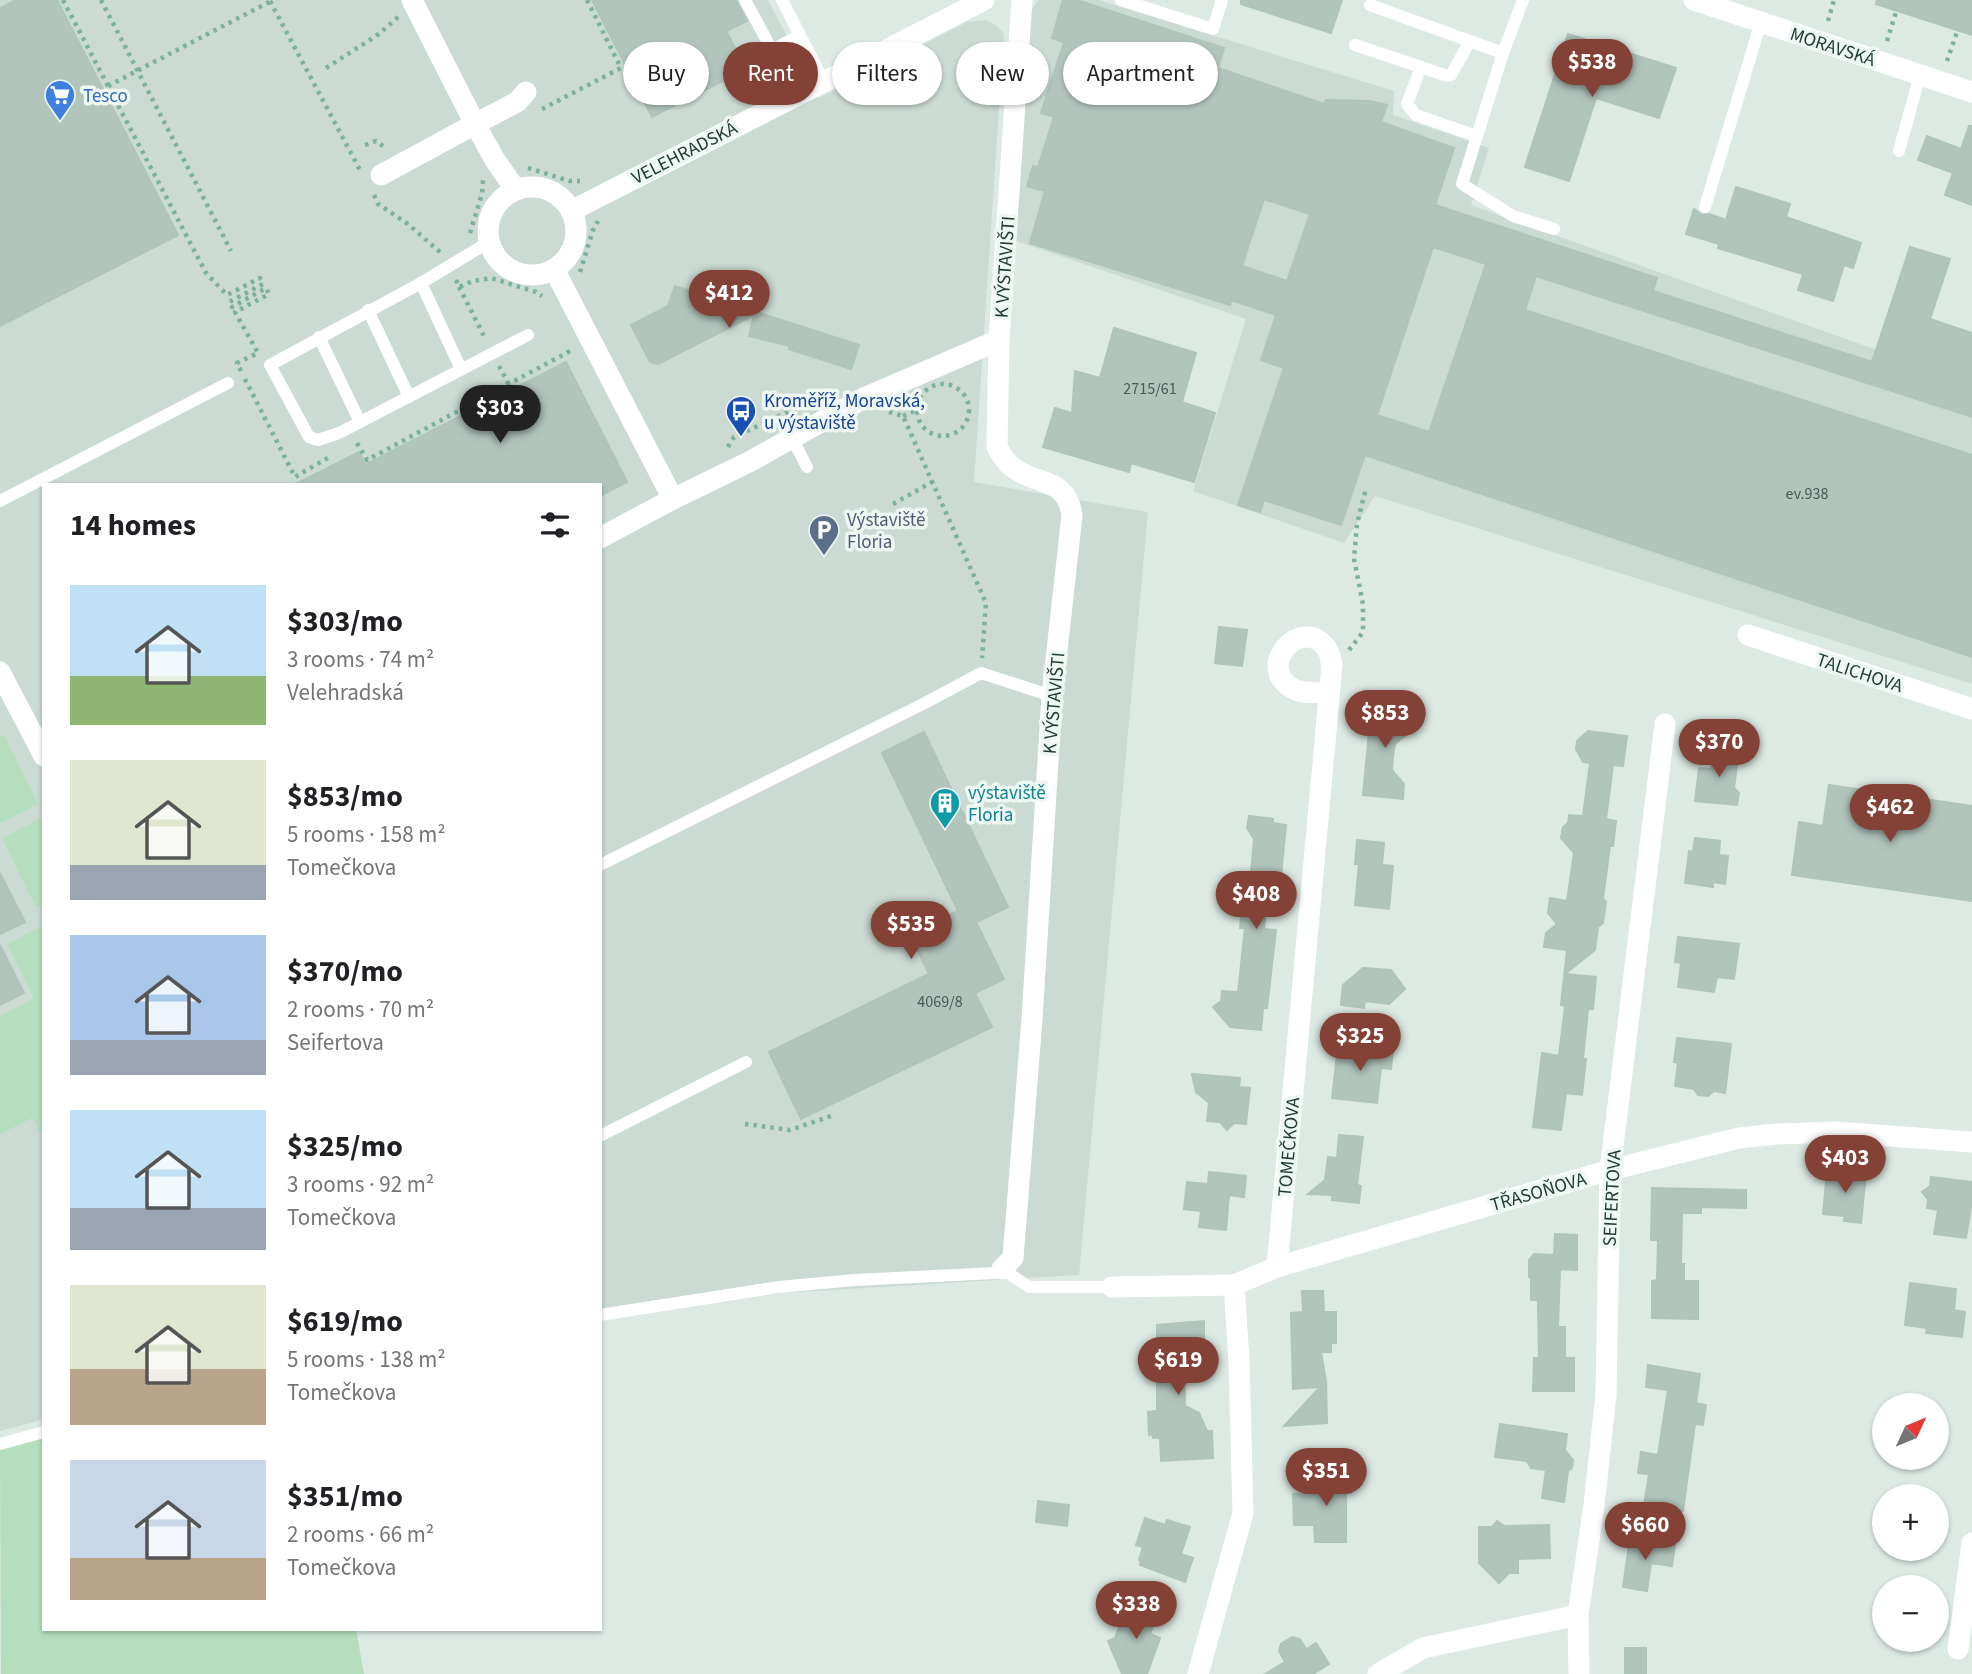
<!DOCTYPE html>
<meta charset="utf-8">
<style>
:root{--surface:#fff;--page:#f6f6f6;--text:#202124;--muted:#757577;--accent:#834235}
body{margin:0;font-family:"Source Sans 3",sans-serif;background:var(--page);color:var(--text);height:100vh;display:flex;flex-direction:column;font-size:26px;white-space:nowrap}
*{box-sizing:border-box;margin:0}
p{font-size:23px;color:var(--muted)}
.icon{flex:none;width:38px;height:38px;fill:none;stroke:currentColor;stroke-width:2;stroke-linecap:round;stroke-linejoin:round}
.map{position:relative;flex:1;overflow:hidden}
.side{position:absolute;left:42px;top:483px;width:560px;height:1148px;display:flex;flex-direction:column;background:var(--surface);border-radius:0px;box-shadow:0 2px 5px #0004}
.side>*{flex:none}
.guide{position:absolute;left:623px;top:42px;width:665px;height:63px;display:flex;gap:14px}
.needle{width:46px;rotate:46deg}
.buttons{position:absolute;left:1872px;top:1393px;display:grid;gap:14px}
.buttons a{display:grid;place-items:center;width:77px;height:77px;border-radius:50%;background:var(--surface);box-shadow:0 2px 5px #0004;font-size:35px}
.price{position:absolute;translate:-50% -60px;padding:0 16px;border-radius:24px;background:var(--accent);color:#fff;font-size:23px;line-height:46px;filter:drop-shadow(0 2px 4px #0008)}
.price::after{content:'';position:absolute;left:50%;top:42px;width:21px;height:16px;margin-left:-10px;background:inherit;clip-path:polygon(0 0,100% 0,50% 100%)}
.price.current{background:#222;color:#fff}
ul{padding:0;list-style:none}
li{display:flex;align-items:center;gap:21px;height:175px;padding:0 28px}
li span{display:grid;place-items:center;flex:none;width:196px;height:140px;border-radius:0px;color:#555}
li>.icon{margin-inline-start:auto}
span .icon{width:84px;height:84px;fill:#fffc;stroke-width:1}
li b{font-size:30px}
h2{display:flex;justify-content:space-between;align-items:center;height:84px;padding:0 28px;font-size:30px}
.chip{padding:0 24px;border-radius:32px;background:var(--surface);box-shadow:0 2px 5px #0004;font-size:24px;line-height:63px}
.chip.current{background:var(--accent);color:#fff}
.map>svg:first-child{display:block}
.built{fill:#cbdad3}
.green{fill:#b4debd}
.building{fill:#b2c5bd;stroke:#afc4ba;stroke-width:2;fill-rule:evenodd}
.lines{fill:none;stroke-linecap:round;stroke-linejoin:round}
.path{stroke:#7bb19d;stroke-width:4.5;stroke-dasharray:3.5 5;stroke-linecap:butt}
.lane{stroke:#fff;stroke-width:12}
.street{stroke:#fff;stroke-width:21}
.labels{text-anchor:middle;stroke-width:7;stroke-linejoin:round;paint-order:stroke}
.number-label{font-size:16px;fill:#435e54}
.street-label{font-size:19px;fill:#1e3b31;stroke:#eef7f2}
.shop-label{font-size:19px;fill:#366cbe;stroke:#eef7f2;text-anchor:start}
.transit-label{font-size:19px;fill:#164399;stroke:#eef7f2;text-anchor:start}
.service-label{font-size:19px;fill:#4e5e75;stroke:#eef7f2;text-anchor:start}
.culture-label{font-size:19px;fill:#0d838f;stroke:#eef7f2;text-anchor:start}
</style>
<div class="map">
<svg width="1972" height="1674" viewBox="0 0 1972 1674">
<rect width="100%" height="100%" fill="#ddeae4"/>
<g class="built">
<path d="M0,0H768L819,98L967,22L986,20L997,26L1004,34L974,482L1148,512L1079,1275L782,1293L600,1321V485H44V1419L0,1431Z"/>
<path d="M1038,0H1098L1394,91L1393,115L1489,148L1471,205L1972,384V684L1375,496L1344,543L1193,491L1246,319L1013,240L1028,16Z"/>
</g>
<g class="green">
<path d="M4,735L38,804L0,823V737Z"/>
<path d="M44,817V904L36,907L2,838Z"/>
<path d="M44,925V1129L39,1132L32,1118L0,1134V1016L34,998L7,944Z"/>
<path d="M44,1434V1629H356L364,1674H1L0,1444Z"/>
</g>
<g class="building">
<path d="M16,0H57L178,235L0,326V8Z"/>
<path d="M592,0H736L747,21L726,31L746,69L652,117Z"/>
<path d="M1063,0H1077L1224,48L1218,68L1324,104L1326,100L1370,101L1387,105L1381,122L1454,148L1435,205L1657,278L1653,291L1872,362L1910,247L1950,259L1930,319L1972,333V417L1536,276L1525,310L1972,455V657L1365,455L1341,525L1264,500L1260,512L1238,505L1284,368L1261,360L1276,315L1231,300L1230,305L1030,243L1045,191L1027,186L1033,166L1038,167L1054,117L1041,113L1064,42L1052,38ZM1264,199L1310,214L1287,281L1242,266ZM1433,247L1486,264L1429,432L1377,415Z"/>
<path d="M1241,0H1342L1331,33L1241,4Z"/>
<path d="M1877,0H1972V35L1876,4Z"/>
<path d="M1568,34L1676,68L1659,118L1596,98L1569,181L1525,167Z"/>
<path d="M1969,126H1972V205L1945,195L1953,173L1918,160L1927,136L1961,149Z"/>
<path d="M1736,187L1790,204L1786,217L1861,243L1853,268L1844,265L1833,301L1798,290L1803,274L1718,248L1719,244L1686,234L1694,209L1702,215L1709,214L1726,220Z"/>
<path d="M675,286L859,345L851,369L789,349L790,346L749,336L754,315L658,364L650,362L631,325L668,306Z"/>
<path d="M1114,328L1196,353L1182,402L1215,413L1194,482L1131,463L1129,472L1043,447L1055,408L1072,413L1075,371L1100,378Z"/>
<path d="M566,362L627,482L600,496V485H294L359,452L365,465Z"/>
<path d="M1219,627L1247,630L1242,666L1215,663Z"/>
<path d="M1372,701L1405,705L1404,713L1411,721L1410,732L1395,744L1393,757L1392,770L1404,784L1403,799L1363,795Z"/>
<path d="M1588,731L1627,736L1623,766L1613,765L1606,819L1616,821L1613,846H1610L1603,898L1606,902L1603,923L1598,927L1595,950L1565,974L1596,977L1593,1009H1588L1583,1059H1586L1582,1095L1566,1093L1561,1130L1533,1127L1542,1053L1559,1056L1565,1006L1561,1005L1567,950L1544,947L1546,933L1557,924L1548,913L1550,898L1567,901L1574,853L1561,838L1563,827L1568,823L1569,815L1583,816L1590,763L1583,762L1576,749L1577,741Z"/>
<path d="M924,732L1008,907L976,922L1004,979L975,993L992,1027L801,1119L769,1052L929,974L910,934L958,911L882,753Z"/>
<path d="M1710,748L1739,751L1734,788L1739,793L1737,805L1695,801L1699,768L1712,769Z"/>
<path d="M1829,785L1972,806V901L1792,875L1799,822L1823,826Z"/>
<path d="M1249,816L1273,819V823L1286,825L1281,876L1270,875L1264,929L1276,930L1267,1008H1263L1261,1030L1230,1027L1213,1007L1221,1001L1222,991L1238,992L1245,928H1240L1242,906H1248L1254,839L1247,828Z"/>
<path d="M1695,838L1720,841L1719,855L1728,856L1725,884L1713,882V887L1685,883L1689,851L1693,852Z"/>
<path d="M1357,840L1384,843L1382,865L1393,866L1389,909L1355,905L1359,864H1355Z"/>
<path d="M0,873L25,922L0,934Z"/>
<path d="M1678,937L1739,944L1734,979L1717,977L1714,992L1678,987L1681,963L1675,962Z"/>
<path d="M0,945L24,993L0,1005Z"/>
<path d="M1363,968L1391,970L1405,989L1389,1004L1365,1001L1364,1008L1341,1005L1343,985Z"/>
<path d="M1677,1038L1731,1044L1725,1093L1714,1091L1708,1096L1698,1095L1694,1089L1675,1086L1678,1063L1674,1062Z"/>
<path d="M1338,1045L1393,1050L1391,1069L1381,1068L1377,1103L1332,1098Z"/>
<path d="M1192,1074L1240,1078L1239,1087L1250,1088L1246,1124L1234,1123L1227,1130L1220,1122L1207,1121L1209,1103L1196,1092Z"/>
<path d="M1339,1135L1363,1137L1357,1185L1361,1186L1359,1203L1332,1200V1195L1308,1194L1325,1180L1328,1157L1337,1158Z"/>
<path d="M1827,1171L1866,1174L1861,1223L1844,1221L1845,1216L1823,1214Z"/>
<path d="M1209,1172L1246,1176L1244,1197L1229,1195L1226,1230L1199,1227L1201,1211L1184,1209L1187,1182L1208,1184Z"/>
<path d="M1931,1177L1972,1182V1201L1966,1238L1934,1234L1938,1210L1927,1208L1928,1199L1922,1192L1930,1186Z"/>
<path d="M1652,1188L1746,1190V1208L1701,1207V1213H1682L1681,1264H1684V1281H1698V1319L1652,1318V1281L1657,1280L1658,1240H1651Z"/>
<path d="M1555,1234L1577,1235V1270L1560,1269L1558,1327H1565V1358H1574V1391H1533L1534,1358H1539L1538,1300H1531V1277H1529V1260L1534,1254L1554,1255Z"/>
<path d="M1910,1283L1956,1289L1954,1310L1965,1312L1962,1337L1926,1333L1927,1328L1905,1325Z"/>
<path d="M1302,1291H1323L1324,1312H1336V1343H1331V1352H1321L1326,1381L1327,1423L1284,1426L1320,1387L1293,1389L1291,1313L1303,1312Z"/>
<path d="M1204,1321V1345H1187L1188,1363H1184L1185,1406L1199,1413L1207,1431H1212L1213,1458L1161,1461L1160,1438H1153L1152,1434L1149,1435L1148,1412L1157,1411V1325Z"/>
<path d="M1648,1365L1700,1374L1696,1403L1706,1405L1703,1425L1695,1424L1683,1511L1644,1506L1649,1474L1638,1473L1641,1452L1658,1455L1668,1390L1646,1387Z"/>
<path d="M1500,1424L1567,1434L1565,1450L1573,1460L1572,1468L1568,1471L1564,1502L1542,1498L1546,1470L1531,1468L1527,1461L1495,1457Z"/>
<path d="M1328,1469H1350L1351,1493H1346V1542H1315L1314,1525H1294L1293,1494L1328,1493Z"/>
<path d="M1038,1501L1069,1505L1067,1526L1036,1522Z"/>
<path d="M1145,1518L1165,1525L1167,1520L1190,1527L1181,1554L1193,1558L1185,1582L1140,1565L1141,1561L1139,1560L1143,1547L1136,1545Z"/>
<path d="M1497,1521L1504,1526L1549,1525L1550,1558L1518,1559V1573H1509L1499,1583L1479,1563V1527H1492Z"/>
<path d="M1630,1538L1675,1545L1672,1566L1651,1563L1647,1591L1623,1587Z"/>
<path d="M1133,1603L1158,1612L1150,1634L1160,1638L1147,1674H1122L1108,1641L1115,1638L1123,1617L1128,1618Z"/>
<path d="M1292,1637L1300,1639L1306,1649L1316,1643L1329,1664L1313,1674H1265L1285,1662L1279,1651L1281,1644Z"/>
<rect x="1625" y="1648" width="21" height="26"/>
</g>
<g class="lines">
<g class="path">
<path d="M63,0L108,86"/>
<path d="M101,0L231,251"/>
<path d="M270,1L361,172"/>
<path d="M1828,21L1834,0"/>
<path d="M1887,41L1896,12"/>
<path d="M1947,61L1957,32"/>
<path d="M326,68L379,34L398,17"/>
<path d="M542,109L621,68L587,0"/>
<path d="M365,145L376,141L386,148"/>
<path d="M528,168L570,181H580"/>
<path d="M374,195L378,204L408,224L441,253"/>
<path d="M470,233L482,194L483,180"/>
<path d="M580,272L593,230L598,221"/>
<path d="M456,280L459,287L473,281L491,278L536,292L542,296"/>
<path d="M459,287L486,340"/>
<path d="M499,366L509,385"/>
<path d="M241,371L237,363L258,353L235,312L269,294L266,288L232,307L229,302L263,284L260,278L227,295L206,273L108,86L273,0"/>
<path d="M245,379L295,477L331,456"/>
<circle cx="943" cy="410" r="26"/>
<path d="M889,412L903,416L986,603L982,658"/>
<path d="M903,416L917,410"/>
<path d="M357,443L367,460L572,350"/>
<path d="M728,447L734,437L820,397"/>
<path d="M893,504L932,482"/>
<path d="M1349,650L1363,632V604L1354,559L1357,524L1366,488"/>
<path d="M745,1124L790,1130L831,1116"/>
</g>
<g class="lane">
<path d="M745,0L772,50L800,35"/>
<path d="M782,0L823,80"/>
<path d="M1121,0L1213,29L1222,0"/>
<path d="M1523,0L1503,53L1462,184L1513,216L1554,229"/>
<path d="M1370,5L1503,53"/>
<path d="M1355,45L1421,67L1407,104L1416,115L1476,136"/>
<path d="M1421,67L1447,76L1451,75L1470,41"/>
<path d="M1899,151L1920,75"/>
<path d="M1705,207L1761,22"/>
<path d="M489,242L421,283L270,365L309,437L318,440L339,433L528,335"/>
<path d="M421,283L461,369"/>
<path d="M368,310L409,397"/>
<path d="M319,337L360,422"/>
<path d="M792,438L807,467"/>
<path d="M0,501L228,383"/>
<path d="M600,865L925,703L981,673L1052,696"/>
<path d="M600,1136L746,1062"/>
<path d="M600,1315L779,1287L855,1280L995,1273L1002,1269L1029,1287H1112"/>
<path d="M0,1444L44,1432"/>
</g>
<g class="street">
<path d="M1694,0L1972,92"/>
<path d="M381,175L475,124L412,0"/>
<circle cx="532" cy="231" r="44"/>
<path d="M516,190L495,160L475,124L517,102L526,92"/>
<path d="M571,211L984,0"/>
<path d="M554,269L673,499L600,538"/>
<path d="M999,340L997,447C1002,456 1006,463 1015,469C1039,486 1066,477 1072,515L1052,696L1032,1019L1013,1258L1002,1269"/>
<path d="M673,499L749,462L864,398L999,340L1022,0"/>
<path d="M1748,635L1972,709"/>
<path d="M0,672L44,756"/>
<path d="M1277,1267L1332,665C1331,661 1330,653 1327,649C1302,612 1251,670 1296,690C1304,694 1320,692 1329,692"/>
<path d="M1112,1287L1234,1285L1277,1267L1610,1170L1739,1138L1776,1134L1836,1132L1972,1142"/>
<path d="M1958,1649L1972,1543"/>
<path d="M1198,1674L1243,1513L1239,1360L1234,1285"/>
<path d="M1378,1674L1423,1648L1578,1615"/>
<path d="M1579,1674L1578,1615L1594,1505L1606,1395L1610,1170L1665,724"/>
</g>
</g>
<defs>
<g id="supermarket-pin" transform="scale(1.575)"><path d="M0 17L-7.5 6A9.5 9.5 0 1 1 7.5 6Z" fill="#3f7fe0" stroke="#eef7f2"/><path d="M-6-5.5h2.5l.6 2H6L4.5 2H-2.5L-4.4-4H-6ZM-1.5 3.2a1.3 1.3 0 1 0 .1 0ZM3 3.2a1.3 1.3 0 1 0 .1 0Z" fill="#fff"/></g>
<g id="bus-pin" transform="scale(1.575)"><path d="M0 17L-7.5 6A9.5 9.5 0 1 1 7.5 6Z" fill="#1a4fb4" stroke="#eef7f2"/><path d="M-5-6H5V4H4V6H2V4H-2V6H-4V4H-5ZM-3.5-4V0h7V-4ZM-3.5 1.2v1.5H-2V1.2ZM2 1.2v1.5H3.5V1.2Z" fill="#fff"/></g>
<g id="parking-pin" transform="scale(1.575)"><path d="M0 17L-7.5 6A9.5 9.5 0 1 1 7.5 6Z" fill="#5c6f8a" stroke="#eef7f2"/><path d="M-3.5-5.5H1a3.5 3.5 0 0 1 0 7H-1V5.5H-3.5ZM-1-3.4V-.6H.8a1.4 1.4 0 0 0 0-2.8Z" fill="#fff"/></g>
<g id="building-pin" transform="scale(1.575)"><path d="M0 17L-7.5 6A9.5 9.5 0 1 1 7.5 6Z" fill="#0f9aa8" stroke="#eef7f2"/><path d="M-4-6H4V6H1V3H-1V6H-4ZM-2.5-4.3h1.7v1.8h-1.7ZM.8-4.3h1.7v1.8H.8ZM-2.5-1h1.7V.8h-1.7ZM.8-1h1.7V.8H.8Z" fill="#fff"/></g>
</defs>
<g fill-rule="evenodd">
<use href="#supermarket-pin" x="60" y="95"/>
<use href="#bus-pin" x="741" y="411"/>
<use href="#parking-pin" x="824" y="530"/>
<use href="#building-pin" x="945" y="803"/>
</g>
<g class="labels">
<g class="number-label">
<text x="1150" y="394">2715/61</text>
<text x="1807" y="499">ev.938</text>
<text x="940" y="1007">4069/8</text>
</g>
<g class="street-label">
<text transform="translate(1833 46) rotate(18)" y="7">MORAVSKÁ</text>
<text transform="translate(684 152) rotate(-27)" y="7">VELEHRADSKÁ</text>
<text transform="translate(1004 267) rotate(-86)" y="7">K VÝSTAVIŠTI</text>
<text transform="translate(1860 672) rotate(18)" y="7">TALICHOVA</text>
<text transform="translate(1053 703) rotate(-85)" y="7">K VÝSTAVIŠTI</text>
<text transform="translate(1288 1147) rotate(-85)" y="7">TOMEČKOVA</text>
<text transform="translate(1538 1191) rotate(-16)" y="7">TŘASOŇOVA</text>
<text transform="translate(1611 1198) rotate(-87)" y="7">SEIFERTOVA</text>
</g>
<g class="shop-label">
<text x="83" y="102">Tesco</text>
</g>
<g class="transit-label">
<text x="764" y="407">Kroměříž, Moravská,<tspan x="764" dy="22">u výstaviště</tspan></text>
</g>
<g class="service-label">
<text x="847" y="526">Výstaviště<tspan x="847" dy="22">Floria</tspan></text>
</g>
<g class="culture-label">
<text x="968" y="799">výstaviště<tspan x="968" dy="22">Floria</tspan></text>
</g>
</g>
</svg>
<div class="buttons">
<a><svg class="needle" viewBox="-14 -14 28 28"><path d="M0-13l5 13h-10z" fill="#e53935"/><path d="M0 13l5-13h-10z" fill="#757577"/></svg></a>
<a>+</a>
<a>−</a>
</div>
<b class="price" style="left:1592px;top:99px">$538</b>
<b class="price" style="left:729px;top:330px">$412</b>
<b class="price current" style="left:500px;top:445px">$303</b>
<b class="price" style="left:1385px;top:750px">$853</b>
<b class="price" style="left:1719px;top:779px">$370</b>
<b class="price" style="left:1890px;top:844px">$462</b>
<b class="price" style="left:1256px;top:931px">$408</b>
<b class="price" style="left:911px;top:961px">$535</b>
<b class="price" style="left:1360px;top:1073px">$325</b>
<b class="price" style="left:1845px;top:1195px">$403</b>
<b class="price" style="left:1178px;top:1397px">$619</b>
<b class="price" style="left:1326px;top:1508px">$351</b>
<b class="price" style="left:1645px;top:1562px">$660</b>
<b class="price" style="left:1136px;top:1641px">$338</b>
<div class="guide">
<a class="chip">Buy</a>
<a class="chip current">Rent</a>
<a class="chip">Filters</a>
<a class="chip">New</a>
<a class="chip">Apartment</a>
</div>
<section class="side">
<h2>14 homes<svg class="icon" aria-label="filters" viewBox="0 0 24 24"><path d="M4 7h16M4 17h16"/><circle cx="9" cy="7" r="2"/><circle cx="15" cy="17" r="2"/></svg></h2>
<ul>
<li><span style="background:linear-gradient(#bfe0f5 65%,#8fb573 0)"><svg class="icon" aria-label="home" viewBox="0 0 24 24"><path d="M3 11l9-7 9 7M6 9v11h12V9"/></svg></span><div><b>$303/mo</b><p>3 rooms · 74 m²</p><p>Velehradská</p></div></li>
<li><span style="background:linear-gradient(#dfe7d0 75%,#9aa5b1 0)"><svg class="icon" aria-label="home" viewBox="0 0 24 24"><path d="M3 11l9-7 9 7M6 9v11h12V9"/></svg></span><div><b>$853/mo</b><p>5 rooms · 158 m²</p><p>Tomečkova</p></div></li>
<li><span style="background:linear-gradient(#a9c7e8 75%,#9aa5b1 0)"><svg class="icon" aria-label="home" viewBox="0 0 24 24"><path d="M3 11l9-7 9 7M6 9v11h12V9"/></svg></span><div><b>$370/mo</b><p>2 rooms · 70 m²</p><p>Seifertova</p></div></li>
<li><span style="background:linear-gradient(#bfe0f5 70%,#9aa5b1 0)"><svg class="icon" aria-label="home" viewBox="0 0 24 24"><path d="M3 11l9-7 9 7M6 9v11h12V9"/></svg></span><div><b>$325/mo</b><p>3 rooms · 92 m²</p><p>Tomečkova</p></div></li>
<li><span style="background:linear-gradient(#dfe7d0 60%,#b9a48a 0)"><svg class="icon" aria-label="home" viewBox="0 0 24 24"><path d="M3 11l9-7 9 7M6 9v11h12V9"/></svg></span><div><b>$619/mo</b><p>5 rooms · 138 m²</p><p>Tomečkova</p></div></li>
<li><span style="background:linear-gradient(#c9d6e8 70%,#b9a48a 0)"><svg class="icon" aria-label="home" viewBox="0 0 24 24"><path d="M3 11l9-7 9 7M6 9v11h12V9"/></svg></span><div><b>$351/mo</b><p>2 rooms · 66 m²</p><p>Tomečkova</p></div></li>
</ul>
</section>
</div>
